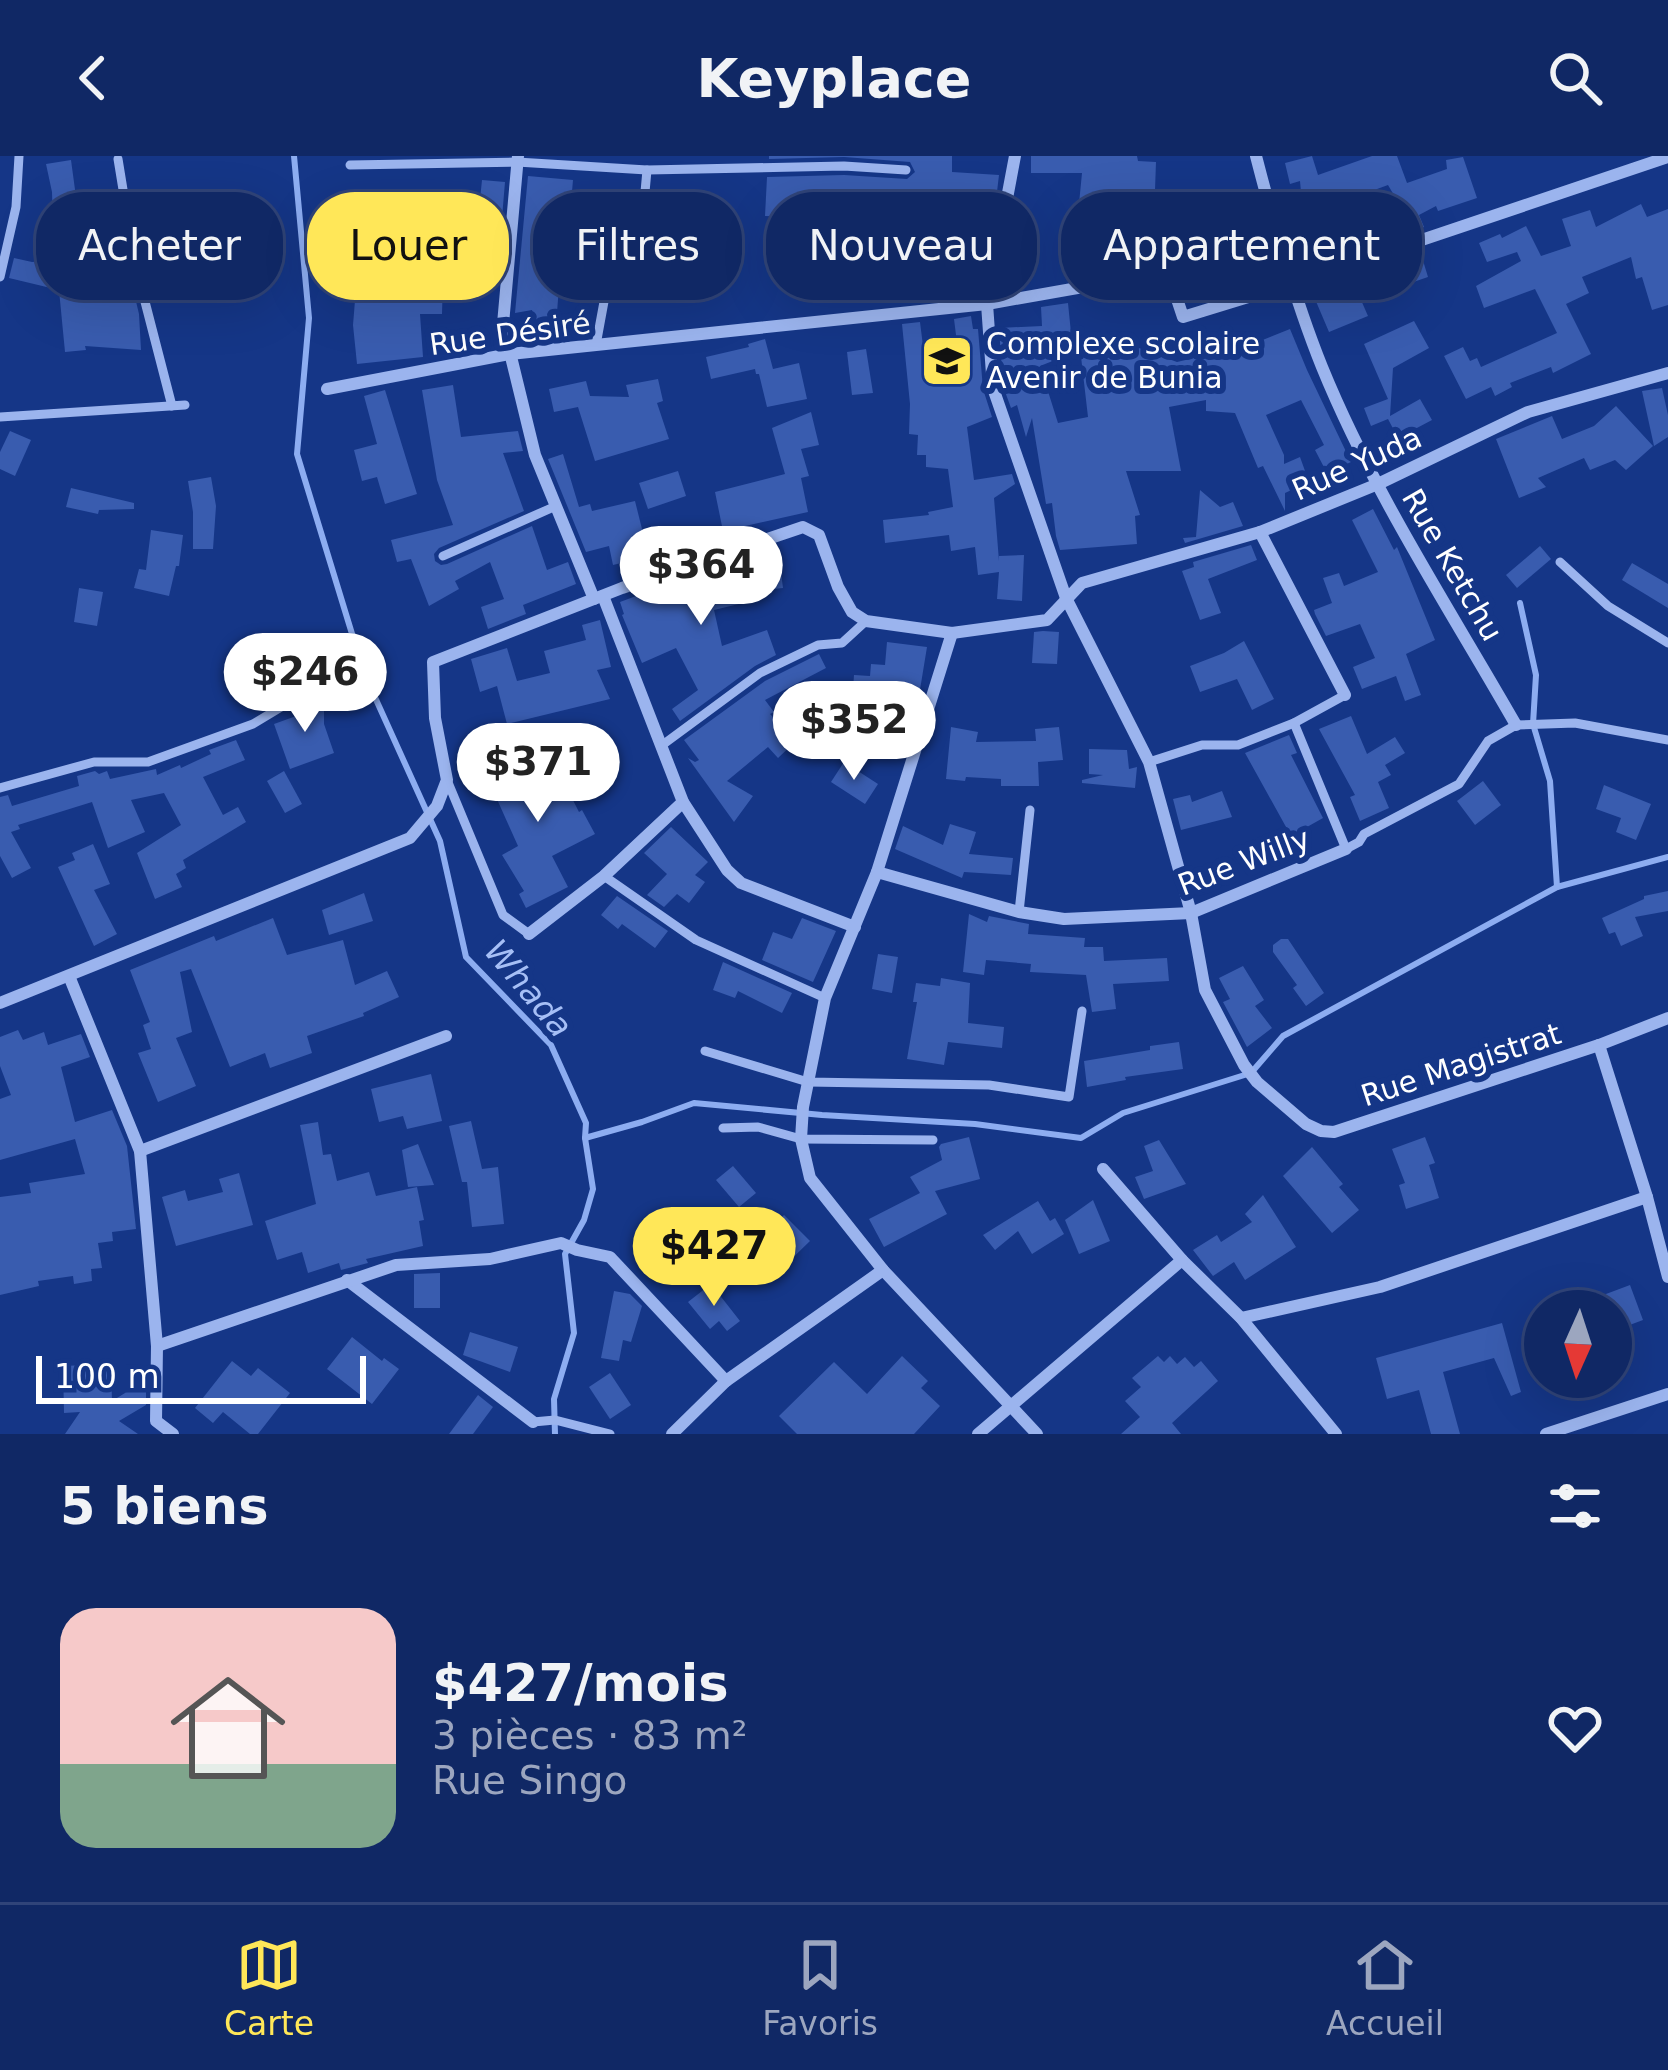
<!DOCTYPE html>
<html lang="fr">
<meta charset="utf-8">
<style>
:root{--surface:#102865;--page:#19306b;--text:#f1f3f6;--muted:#9ca6bf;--line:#304479;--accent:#ffe758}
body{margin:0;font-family:"DejaVu Sans",sans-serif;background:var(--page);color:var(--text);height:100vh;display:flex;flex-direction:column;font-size:45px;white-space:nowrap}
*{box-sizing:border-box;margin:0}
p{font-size:39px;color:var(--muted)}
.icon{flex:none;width:66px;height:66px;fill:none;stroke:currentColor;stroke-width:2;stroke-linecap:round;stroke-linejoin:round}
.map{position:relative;height:1278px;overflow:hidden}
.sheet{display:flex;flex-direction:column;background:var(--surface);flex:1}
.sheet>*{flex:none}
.guide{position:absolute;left:36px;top:36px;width:1596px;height:108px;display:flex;gap:24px}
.needle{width:78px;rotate:183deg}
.controls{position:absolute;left:1524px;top:1134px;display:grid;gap:24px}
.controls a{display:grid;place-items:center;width:108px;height:108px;border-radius:50%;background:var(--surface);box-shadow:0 12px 48px #0002,0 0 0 3px var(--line);font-size:60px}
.scale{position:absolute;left:36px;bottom:30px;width:330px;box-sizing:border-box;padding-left:12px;border:6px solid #fff;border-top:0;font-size:33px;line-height:42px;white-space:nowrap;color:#fff;-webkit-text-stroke:9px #153687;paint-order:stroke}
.price{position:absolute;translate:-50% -102px;padding:0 27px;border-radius:42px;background:#fff;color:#222;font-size:39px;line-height:78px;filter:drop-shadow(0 3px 6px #0008)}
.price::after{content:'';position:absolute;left:50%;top:72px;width:36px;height:27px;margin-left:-18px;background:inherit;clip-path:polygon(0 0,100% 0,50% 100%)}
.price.active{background:var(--accent);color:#111}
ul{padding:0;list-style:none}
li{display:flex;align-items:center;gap:36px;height:300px;padding:0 60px}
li+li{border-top:3px solid var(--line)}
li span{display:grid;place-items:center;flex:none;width:336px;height:240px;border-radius:36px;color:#555}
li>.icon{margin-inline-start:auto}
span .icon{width:144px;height:144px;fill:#fffc;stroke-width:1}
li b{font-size:51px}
h2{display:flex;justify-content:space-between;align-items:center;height:144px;padding:0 60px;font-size:51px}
.pill{padding:0 42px;border-radius:48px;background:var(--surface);box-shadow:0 12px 48px #0002,0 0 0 3px var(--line);font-size:42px;line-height:108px}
.pill.active{background:var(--accent);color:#111}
header{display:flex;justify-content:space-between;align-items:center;height:156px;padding:0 60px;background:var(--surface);font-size:54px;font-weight:800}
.menu{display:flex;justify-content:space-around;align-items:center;height:168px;border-top:3px solid var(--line);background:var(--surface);font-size:33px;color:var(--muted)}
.menu a{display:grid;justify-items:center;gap:6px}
.menu .active{color:var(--accent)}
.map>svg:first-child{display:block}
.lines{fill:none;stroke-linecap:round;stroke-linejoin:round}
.stream{stroke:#8dadf1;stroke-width:6}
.building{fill:#395caf}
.service{stroke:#9bb4ee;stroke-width:9}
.minor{stroke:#9bb4ee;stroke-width:12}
.labels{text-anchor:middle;stroke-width:12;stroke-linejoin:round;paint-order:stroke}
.street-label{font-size:30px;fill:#fff;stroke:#153687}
.poi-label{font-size:30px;fill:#fff;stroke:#153687;text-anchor:start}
.water-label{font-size:33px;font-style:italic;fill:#a6bff6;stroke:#153687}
</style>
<header><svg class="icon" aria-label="back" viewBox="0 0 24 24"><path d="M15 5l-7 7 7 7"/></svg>Keyplace<svg class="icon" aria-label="search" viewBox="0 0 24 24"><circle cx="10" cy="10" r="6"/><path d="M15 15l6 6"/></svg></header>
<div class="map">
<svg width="1668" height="1278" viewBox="0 0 1668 1278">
<rect width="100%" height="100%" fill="#153687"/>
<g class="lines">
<g class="stream">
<path d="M294,0L309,162L297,298L364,517L440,685L466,801L551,889L586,967L585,982L593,1033L584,1064L565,1098L574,1177L554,1243L555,1278"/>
<path d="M1520,447L1536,519L1533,568L1550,625L1557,731"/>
<path d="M585,982L642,966L694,947L822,959L975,968L1081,982L1123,957L1251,917L1283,880L1557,731L1668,701"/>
</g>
</g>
<g class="building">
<path d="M769,0H952V16L999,19L996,44L921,39L917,96L966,101L964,126L951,124V141L923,144L924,122L919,121V119L893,117L859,109L858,116L829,113L834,67L795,68V61L765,60L767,21L844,19L907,23L915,16L910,6L844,1L769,3Z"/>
<path d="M1031,0H1137L1138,5L1156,6L1155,34L1159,35V51L1125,50L1139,99L1090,109L1082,69L1077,68L1082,17H1031Z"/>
<path d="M1312,0L1318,19L1372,0H1397L1407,27L1447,13L1446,4L1463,1L1477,42L1438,55L1436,50L1419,59L1424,71L1415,75L1388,29L1358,40L1373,85L1352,96L1344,72L1305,82L1300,25L1290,28L1285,7Z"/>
<path d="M71,4L76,41H79L82,107H113L116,90L123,91L139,158L141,194L85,190L86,194L65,196L59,134L9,122L14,102L32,106L54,104L52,36L46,8Z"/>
<path d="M528,20L573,24L571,47L562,46L558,90L601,89L602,115L560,117L555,183L539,184L532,154L515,157Z"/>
<path d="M482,24L505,26L497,122L458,123L457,72L477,73Z"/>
<path d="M1641,48L1647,61L1668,53V149L1652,154L1642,121L1636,123L1631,101L1582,121L1589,137L1566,148L1591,198L1553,217L1551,211L1510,227L1512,231L1495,240L1491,231L1466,243L1444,200L1463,191L1470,205L1477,202L1481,211L1557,177L1535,133L1484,152L1476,130L1521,105L1517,96L1487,106L1479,87L1500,78L1502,82L1526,70L1541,100L1571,90L1562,63L1590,54L1596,71Z"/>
<path d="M352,96L412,98V121L443,122L442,158H420L423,201L357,208L353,169L357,120H352Z"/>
<path d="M1421,98L1428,121L1361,144L1368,160L1329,176L1312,136Z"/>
<path d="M1068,147L1073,197L1040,210L1058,267L1088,261L1080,192L1101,190L1102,200L1139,192L1177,206L1250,189L1290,173L1307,214L1351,306L1327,317L1315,294L1324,289L1301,244L1266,259L1284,299V308L1300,301L1309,326L1285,337V355L1263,310L1258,312L1235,257L1206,255V244L1169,251L1181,315H1126L1140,359L1135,360L1137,388L1060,394L1056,380L1052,347L1046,348L1032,262L1026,281L1017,249L1011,252L1003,230L999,172L1042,170L1041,151Z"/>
<path d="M971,160L973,173H978L983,233L992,261L967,271L974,324L1012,318L1015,328L994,342L999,405V400L1024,399L1022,445L997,443L999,416L978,419L975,391L951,395L949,379L885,387L883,364L929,359L928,356L953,351L948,313L926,311V299H917L918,279L909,278L910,248L902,168L920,166L926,214L960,211L954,163Z"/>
<path d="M1414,165L1429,192L1393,212L1390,260L1420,243L1432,264L1398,282L1388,263L1371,270L1364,252L1388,243L1364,188Z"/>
<path d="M765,183L773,213L799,207L807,243L767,251L759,218H756L755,213L711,223L706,201L749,191L748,188Z"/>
<path d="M866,193L873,237L852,239L847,196Z"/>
<path d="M658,223L663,245L657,247L669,283L595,305L578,251L554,256L549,233L586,225L590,240L629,241L626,229Z"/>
<path d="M453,229L461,281L518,275L523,295L503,297L524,355L439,392L434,398L435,405L441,409L447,408L532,370L547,414L568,406L576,428L523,449L526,458L488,473L481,451L504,443L490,406L455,425L459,433L429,450L411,403L397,406L391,384L453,369L437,324L422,234Z"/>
<path d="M1662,232L1668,259V281L1654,290L1642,235Z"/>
<path d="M385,234L417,338L385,348L377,321L362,325L354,294L377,288L364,240Z"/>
<path d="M1616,250L1653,290L1626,314L1615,304L1590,314L1584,302L1538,322L1546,331L1519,342L1496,283L1552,260L1562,283L1594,270Z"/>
<path d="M811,256L819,289L801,293L809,320L801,322L808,356L723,375L715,336L785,318L772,272Z"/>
<path d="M10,275L31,284L15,320L0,313V296Z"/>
<path d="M563,298L579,351L590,348L592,355L635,345L643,377L632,380L638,403L613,409L609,390L586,396L548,303Z"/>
<path d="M678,315L686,340L648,353L639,327Z"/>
<path d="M211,321L216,350L213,393H193V356L188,325Z"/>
<path d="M71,332L134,347V353L99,354L98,358L66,351Z"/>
<path d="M1200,334L1220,351L1233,346L1243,370L1185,387L1183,382L1196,381Z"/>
<path d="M1373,353L1394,394L1397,391L1435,484L1406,498L1421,539L1405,545L1396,520L1362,533L1353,511L1375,502L1360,468L1326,480L1315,458L1314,454L1332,447L1323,422L1339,417L1344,430L1378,416L1352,364Z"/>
<path d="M151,374L183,379L179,410H176L169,440L134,432L139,413L146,414Z"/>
<path d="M1251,389L1257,404L1208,423L1221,457L1200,464L1182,415L1194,411L1193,406Z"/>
<path d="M1540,390L1551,403L1517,432L1506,419Z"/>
<path d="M1632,407L1668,428V452L1622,424Z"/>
<path d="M738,409L740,414L780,409L783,432L745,436L747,446L714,454L722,490L767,474L776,499L755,510L680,565L672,553L698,534L676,492L642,507L622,459L624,458L620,446L690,420Z"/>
<path d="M79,432L103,436L97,470L74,466Z"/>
<path d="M600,464L611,511L597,514L610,543L507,568L497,530L480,536L471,503L507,492L517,525L550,517L544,495L586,484L582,469Z"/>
<path d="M1043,475L1059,476L1057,508L1032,507L1034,476Z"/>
<path d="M1244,485L1274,543L1252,554L1237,523L1200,536L1190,510L1224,497Z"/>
<path d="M887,486L927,491L917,552L852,547L854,519L870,520L871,508L885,509Z"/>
<path d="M819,498L826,512L765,544L774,556L770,558L796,585L778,602L768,591L727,625L753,640L734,666L688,602L695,606L699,604L684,584L765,525Z"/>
<path d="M306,546H324V568L334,597L290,613L274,568L299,559L298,551Z"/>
<path d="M1351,560L1367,598L1395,581L1405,597L1385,609L1391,619L1378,626L1389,652L1360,665L1350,641L1355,639L1319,573Z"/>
<path d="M951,571L978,576L976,586L1036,585L1035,573L1059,571L1063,604L1038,606L1039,630H1001V623L966,621L965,625L946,623Z"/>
<path d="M1289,579L1297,597L1291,599L1323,662L1291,680L1245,597Z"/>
<path d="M236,584L245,604L203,621L223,659L238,651L246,666L183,704L186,712L176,718L182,731L155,743L137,697L181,669L164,637L131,644L145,676L108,692L92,646L18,669L20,673L11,676L31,712L12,722L0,700V641L8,639L12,650L79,630L77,620L95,615L99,618L107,615L110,623L156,613L157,619L180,609L181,612L211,598L209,594Z"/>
<path d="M1089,593L1127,594L1129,613L1137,611L1135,632L1082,627V624L1103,619L1089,618Z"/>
<path d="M551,601L579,656L582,654L595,678L552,700L568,731L526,752L519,738L524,735L502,699L518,690L483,612L505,602L513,620Z"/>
<path d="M844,606L878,628L865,648L831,626Z"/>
<path d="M284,615L302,648L285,657L267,625Z"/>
<path d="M1483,625L1501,649L1475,669L1457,645Z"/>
<path d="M1604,629L1651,648L1636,684L1616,676L1621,662L1596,653Z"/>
<path d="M1222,635L1232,661L1181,674L1173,643L1190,639L1192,646Z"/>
<path d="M950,668L976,676L969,698L1013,702L1011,719L964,716L962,722L895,693L903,670L943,689Z"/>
<path d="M671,671L708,706L695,719L705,726L689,747L677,738L664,751L647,739L667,718L644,697Z"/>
<path d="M93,688L110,728L94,734L117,778L94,790L58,711L75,704L72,697Z"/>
<path d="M1668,735V755L1635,761L1643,780L1621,790L1615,776L1609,778L1602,762L1644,743V740Z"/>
<path d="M364,737L373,765L329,779L322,754Z"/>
<path d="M617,740L668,775L655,792L622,768L618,773L601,759Z"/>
<path d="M969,758L987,766L989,760L1029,768L1028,778L1085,782L1084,791H1103L1104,805L1167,802L1169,825L1113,828L1116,853L1092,856L1086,819L1030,816L1031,808L986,804L984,819L963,816Z"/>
<path d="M273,762L287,799L343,784L355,829L387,815L399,841L363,857L364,860L307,880L312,897L270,912L265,897L230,911L191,813L180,816L192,876L176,882L196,930L158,946L138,897L151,893L143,869L150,866L130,814L214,780L216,785Z"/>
<path d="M802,762L836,775L813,826L762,804L773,776L792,783Z"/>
<path d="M1281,783H1288L1324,837L1306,850L1293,832L1297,829L1273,796V789Z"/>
<path d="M878,798L898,801L892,837L872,833Z"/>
<path d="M723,806L792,837L782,857L738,835L735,842L713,834Z"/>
<path d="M1243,810L1264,844L1255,850L1272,872L1247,891L1223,846L1230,843L1219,822Z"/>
<path d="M941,822L970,827L968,867L1004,871L1002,892L948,886L944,909L907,903L917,846H913L916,827L940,830Z"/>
<path d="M18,874L23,884L44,876L48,889L81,878L90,901L61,911L75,966L112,954L127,990L136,1073L112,1076L113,1085L98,1087L102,1112L91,1113L92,1125L74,1128L73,1120L38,1125L39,1130L0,1139V1041L31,1037L29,1027L85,1018L75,983L0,1004V943L11,939L0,910V881Z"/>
<path d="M1179,886L1183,913L1125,921L1126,924L1087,931L1084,905L1150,894V890Z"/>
<path d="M431,918L442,965L407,973L403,960L379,966L371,933Z"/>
<path d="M471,965L482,1013L498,1011L504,1068L472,1071L467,1026H462L449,970Z"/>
<path d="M318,966L323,999L331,998L337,1025L369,1016L376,1040L417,1031L424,1064L419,1065L423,1090L366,1103L368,1107L341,1114L339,1107L308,1117L302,1096L277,1104L265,1065L316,1048L300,969Z"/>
<path d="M969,981L980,1023L935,1035L947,1058L884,1091L869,1063L920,1037L910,1021L942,1004L939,991L941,988Z"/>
<path d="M1425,981L1435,1007L1429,1009L1439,1042L1406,1053L1399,1029L1405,1027L1392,993Z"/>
<path d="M1159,984L1186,1028L1144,1043L1135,1021L1153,1015L1144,990Z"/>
<path d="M418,988L434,1029L408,1031L402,994Z"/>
<path d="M1312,991L1343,1028L1339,1031L1359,1054L1332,1077L1283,1020Z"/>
<path d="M733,1010L756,1037L739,1051L716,1024Z"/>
<path d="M239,1017L253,1069L176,1090L162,1041L185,1034L188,1045L223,1036L219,1023Z"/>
<path d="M1263,1039L1296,1091L1245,1124L1234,1106L1213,1120L1193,1094L1217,1079L1221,1086L1252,1066L1245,1058Z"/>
<path d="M1093,1044L1110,1085L1079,1098L1065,1064Z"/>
<path d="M1038,1045L1050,1065L1055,1062L1064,1078L1032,1098L1018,1075L995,1094L983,1079Z"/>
<path d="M784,1059L810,1085L772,1122L751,1100L774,1077L771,1072Z"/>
<path d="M695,1071L723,1101L694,1128L666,1097Z"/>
<path d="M440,1117V1152H414V1118Z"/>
<path d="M711,1128L740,1165L727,1175L719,1165L710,1173L688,1146Z"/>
<path d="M1630,1129L1643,1164L1611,1176V1155H1566V1153Z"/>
<path d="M614,1135L630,1138L642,1150L631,1186L623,1184L619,1205L601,1202Z"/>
<path d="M1502,1167L1521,1236L1511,1240L1494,1202L1443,1216L1460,1278H1431L1419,1234L1387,1243L1376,1202Z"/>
<path d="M470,1176L518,1191L510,1216L463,1199Z"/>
<path d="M352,1181L382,1205L384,1202L399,1213L372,1248L327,1213Z"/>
<path d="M902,1200L928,1225L921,1232L940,1250L914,1278H797L779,1260L834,1206L867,1238Z"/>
<path d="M1158,1200L1164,1206L1170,1200L1177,1208L1185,1201L1194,1211L1201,1205L1218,1225L1172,1267L1181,1278H1121L1140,1261L1125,1245L1141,1231L1132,1222Z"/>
<path d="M232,1205L251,1220L258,1212L290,1237L258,1278H250L223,1256L213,1267L195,1252Z"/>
<path d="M111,1208L112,1245L143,1226L146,1232V1249L119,1265L138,1278H65L80,1256L64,1257L63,1210Z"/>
<path d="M610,1217L631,1249L610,1263L589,1231Z"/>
<path d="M478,1239L493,1251L473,1278H449Z"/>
</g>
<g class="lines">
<g class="service">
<path d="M118,3L135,107L172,250"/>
<path d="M350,9L517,6L647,14L844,10L906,14"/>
<path d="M0,121L16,51L19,0"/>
<path d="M596,189L608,124L640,91L647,14"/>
<path d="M0,261L185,249"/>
<path d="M443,400L556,350"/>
<path d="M1560,406L1608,450L1668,487"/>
<path d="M1294,567L1346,693L1359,686L1364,678L1459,628L1488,585L1516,569L1575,567L1668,584"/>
<path d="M661,590L760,517L818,489L842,487L866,465"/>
<path d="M1149,606L1202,589H1238L1294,567L1345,539"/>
<path d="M447,624L503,759L529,778"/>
<path d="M0,632L94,606H148L253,568L316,530"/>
<path d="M604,720L696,784L825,842"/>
<path d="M1019,756L1030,654"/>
<path d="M705,895L808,926L989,929L1069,941L1082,855"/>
<path d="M723,972L758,971L801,983L933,984"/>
<path d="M533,1266L555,1264L610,1278"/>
</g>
<g class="minor">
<path d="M518,0L503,168L535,299L594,443"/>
<path d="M1015,0L987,148L993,232L1066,442L1149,606L1191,757L1205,834L1244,909L1257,926L1306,968L1321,975L1334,976L1599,889L1668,862"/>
<path d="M1256,0C1274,70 1295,144 1322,211C1373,336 1449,452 1516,569"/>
<path d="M327,233L510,198L987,148L1168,116L1183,161L1294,127L1668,1"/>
<path d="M1260,376L1345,539"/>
<path d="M603,440L683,646L727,714L741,727L855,771"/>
<path d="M952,477L877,716L825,842L803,951L801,983L810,1022L883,1114L1037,1278"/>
<path d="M877,716L1019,756L1064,763L1191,757L1346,693"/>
<path d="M529,778L604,720L683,646"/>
<path d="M69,820L140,995L157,1190L156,1265L173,1278"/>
<path d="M0,847L410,682L437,650L447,624L435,562L433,506L622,432L803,371L819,379L838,431L852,456L866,465L952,477L1047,464L1082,427L1260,376L1378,328L1528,256L1668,217"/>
<path d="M1599,889L1647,1041L1668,1121"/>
<path d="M140,995L446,880"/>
<path d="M1103,1013L1182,1104L1241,1162L1336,1278"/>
<path d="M347,1124L533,1266"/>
<path d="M1241,1162L1380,1131L1647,1041"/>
<path d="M157,1190L396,1109L490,1103L561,1087L577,1094L610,1101L726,1225"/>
<path d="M672,1278L726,1225L883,1114"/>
<path d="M978,1278L1182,1104"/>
<path d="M1546,1278L1668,1238"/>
</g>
</g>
<defs>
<g id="school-square" transform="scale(2.7)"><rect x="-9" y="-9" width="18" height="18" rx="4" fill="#ffe758" stroke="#153687"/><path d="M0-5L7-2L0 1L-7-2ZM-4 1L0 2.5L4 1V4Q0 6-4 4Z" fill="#111"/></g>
</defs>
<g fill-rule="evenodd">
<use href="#school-square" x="947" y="205"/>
</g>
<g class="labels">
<g class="street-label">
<text transform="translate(510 178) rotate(-8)" y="10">Rue Désiré</text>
<text transform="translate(1357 308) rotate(-24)" y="10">Rue Yuda</text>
<text transform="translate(1452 409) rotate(60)" y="10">Rue Ketchu</text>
<text transform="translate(1244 706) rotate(-21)" y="10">Rue Willy</text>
<text transform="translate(1461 909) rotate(-18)" y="10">Rue Magistrat</text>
</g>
<g class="poi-label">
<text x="986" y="198">Complexe scolaire<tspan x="986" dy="34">Avenir de Bunia</tspan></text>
</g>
<g class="water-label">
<text transform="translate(529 832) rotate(50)" y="12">Whada</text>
</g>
</g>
</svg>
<div class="controls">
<a><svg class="needle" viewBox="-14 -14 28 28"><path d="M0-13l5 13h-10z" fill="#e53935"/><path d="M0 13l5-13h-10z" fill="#9ca6bf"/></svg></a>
</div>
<div class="scale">100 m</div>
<b class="price" style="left:701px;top:472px">$364</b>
<b class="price" style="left:305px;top:579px">$246</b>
<b class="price" style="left:854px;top:627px">$352</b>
<b class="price" style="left:538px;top:669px">$371</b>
<b class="price active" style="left:714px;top:1153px">$427</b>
<div class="guide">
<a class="pill">Acheter</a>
<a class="pill active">Louer</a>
<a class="pill">Filtres</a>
<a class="pill">Nouveau</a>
<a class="pill">Appartement</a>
</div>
</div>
<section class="sheet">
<h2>5 biens<svg class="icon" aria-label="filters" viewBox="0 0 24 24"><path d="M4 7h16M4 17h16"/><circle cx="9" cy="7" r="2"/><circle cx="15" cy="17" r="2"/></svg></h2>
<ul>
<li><span style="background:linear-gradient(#f6c9c9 65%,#7fa58c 0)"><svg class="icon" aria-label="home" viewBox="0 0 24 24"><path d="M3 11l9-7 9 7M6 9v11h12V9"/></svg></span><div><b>$427/mois</b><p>3 pièces · 83 m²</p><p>Rue Singo</p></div><svg class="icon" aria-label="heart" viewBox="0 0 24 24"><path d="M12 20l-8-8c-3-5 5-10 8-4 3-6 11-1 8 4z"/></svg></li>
</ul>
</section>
<nav class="menu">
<a class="active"><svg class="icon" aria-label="map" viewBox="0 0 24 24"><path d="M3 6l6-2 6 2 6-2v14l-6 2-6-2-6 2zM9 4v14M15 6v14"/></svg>Carte</a>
<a><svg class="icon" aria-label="saved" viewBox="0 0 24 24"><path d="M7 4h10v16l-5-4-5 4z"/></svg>Favoris</a>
<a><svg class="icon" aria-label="home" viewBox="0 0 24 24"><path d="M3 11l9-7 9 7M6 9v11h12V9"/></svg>Accueil</a>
</nav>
